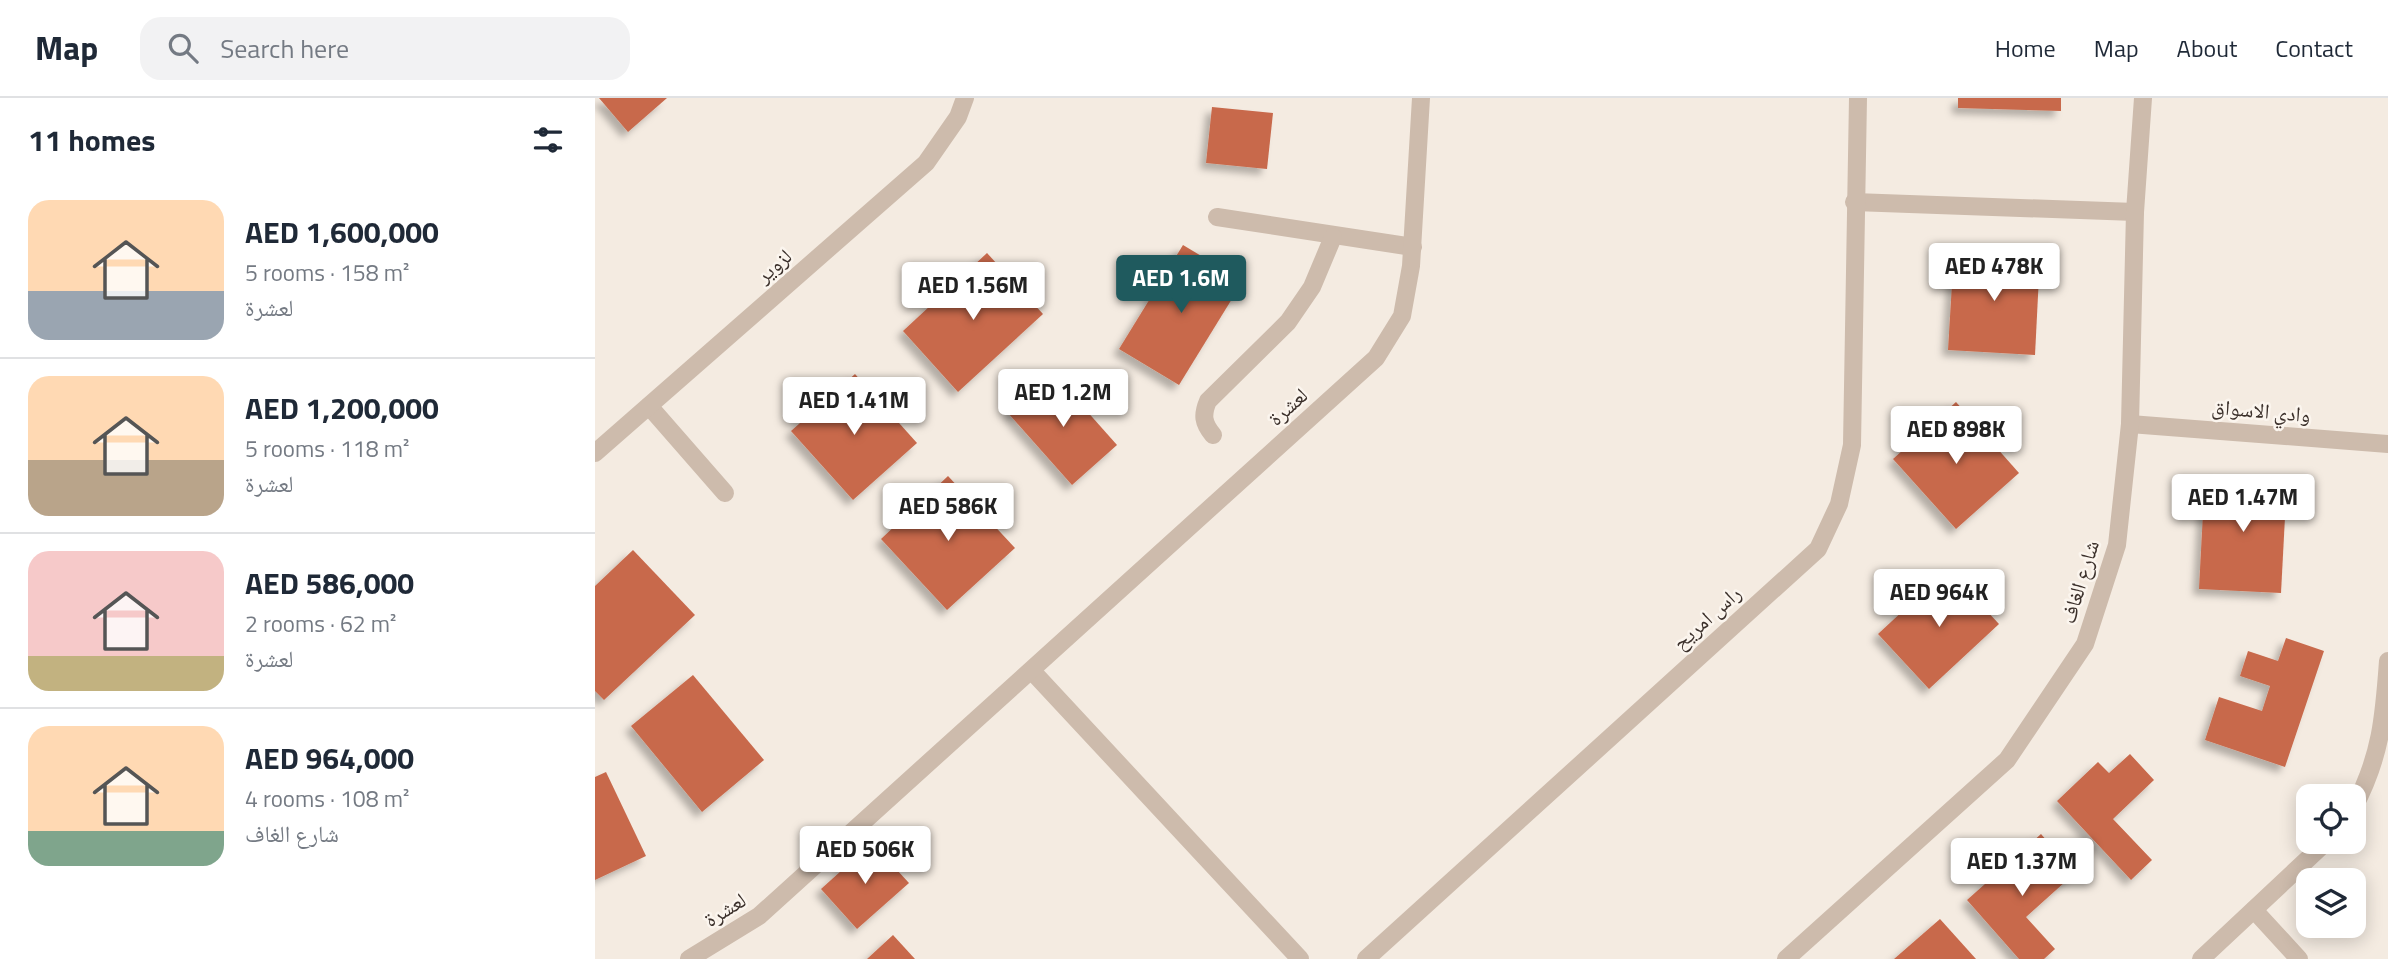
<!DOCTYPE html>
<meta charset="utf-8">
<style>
:root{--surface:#fff;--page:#f2f2f3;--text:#1f2937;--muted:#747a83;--line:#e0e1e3;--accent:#1f5a5e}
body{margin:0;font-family:"Titillium Web","Noto Naskh Arabic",sans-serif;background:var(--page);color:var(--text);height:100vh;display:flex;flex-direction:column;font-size:26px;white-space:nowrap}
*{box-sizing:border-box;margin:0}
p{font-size:23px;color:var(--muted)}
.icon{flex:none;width:38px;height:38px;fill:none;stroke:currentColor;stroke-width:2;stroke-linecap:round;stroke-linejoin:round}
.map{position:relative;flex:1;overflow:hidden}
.side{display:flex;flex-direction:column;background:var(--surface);width:595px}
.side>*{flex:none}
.fabs{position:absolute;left:1701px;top:686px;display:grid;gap:14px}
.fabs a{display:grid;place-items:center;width:70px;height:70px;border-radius:14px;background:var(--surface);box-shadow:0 4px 18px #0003;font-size:35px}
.price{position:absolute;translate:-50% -60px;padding:0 16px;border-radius:7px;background:#fff;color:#222;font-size:23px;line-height:46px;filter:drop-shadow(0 2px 4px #0008)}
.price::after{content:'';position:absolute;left:50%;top:42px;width:21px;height:16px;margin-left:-10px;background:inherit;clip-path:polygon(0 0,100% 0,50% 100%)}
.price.on{background:var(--accent);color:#fff}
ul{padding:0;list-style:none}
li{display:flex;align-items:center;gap:21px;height:175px;padding:0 28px}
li+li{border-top:2px solid var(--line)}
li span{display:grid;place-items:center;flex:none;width:196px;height:140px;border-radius:21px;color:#555}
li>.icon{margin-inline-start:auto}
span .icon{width:84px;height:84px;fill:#fffc;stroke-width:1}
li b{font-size:30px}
h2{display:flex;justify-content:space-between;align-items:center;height:84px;padding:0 28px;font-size:30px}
header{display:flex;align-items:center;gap:42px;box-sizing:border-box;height:98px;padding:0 35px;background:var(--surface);border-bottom:2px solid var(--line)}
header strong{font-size:33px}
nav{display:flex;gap:38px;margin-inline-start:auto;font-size:24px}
.search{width:490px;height:63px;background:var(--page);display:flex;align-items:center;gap:18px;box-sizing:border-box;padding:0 24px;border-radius:21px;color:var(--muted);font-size:26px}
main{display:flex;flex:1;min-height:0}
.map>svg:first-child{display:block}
.building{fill:#c8694b;filter:url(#shadow)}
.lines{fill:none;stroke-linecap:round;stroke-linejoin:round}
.minor{stroke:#cdbbac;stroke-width:18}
.labels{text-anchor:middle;stroke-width:5;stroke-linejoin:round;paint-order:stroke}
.street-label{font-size:21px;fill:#3b302b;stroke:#fbf5ee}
</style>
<header>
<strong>Map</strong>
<div class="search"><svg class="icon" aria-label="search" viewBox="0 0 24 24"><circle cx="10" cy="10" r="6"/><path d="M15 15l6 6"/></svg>Search here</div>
<nav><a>Home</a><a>Map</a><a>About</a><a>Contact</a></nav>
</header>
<main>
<section class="side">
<h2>11 homes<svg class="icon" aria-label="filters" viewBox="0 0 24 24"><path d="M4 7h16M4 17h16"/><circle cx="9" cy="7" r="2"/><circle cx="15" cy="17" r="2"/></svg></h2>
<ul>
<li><span style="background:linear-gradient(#ffd9b3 65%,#9aa5b1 0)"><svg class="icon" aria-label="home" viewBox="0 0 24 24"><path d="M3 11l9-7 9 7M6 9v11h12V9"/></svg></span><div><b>AED 1,600,000</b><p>5 rooms · 158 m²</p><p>لعشرة</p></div></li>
<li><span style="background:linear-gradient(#ffd9b3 60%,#b9a48a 0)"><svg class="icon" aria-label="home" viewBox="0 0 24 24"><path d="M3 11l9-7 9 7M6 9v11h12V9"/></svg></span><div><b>AED 1,200,000</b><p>5 rooms · 118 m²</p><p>لعشرة</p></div></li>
<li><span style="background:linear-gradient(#f6c9c9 75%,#c2b280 0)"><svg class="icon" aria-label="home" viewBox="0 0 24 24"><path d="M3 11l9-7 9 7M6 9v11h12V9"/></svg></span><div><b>AED 586,000</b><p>2 rooms · 62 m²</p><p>لعشرة</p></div></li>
<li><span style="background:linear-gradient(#ffd9b3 75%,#7fa58c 0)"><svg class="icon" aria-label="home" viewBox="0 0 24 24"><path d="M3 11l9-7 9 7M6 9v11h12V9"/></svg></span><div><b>AED 964,000</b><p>4 rooms · 108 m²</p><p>شارع الغاف</p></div></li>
</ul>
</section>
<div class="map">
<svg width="1793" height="861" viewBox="0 0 1793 861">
<defs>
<filter id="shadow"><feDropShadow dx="-6" dy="6" stdDeviation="3.5" flood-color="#0004"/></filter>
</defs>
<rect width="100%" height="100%" fill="#f4ebe1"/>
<g class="building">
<path d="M4,0H72L33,34Z"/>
<path d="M1363,0H1466V13L1363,10Z"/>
<path d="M617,9L678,15L672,71L611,65Z"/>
<path d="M588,147L648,183L584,287L524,251Z"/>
<path d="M1359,153L1445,158L1440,257L1353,252Z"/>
<path d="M392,155L448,216L363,294L308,233Z"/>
<path d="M458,275L522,347L477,387L413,315Z"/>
<path d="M260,276L322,345L258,402L196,333Z"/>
<path d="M1361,304L1424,375L1361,431L1298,361Z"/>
<path d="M1610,377L1692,381L1686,495L1604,491Z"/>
<path d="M353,378L420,450L352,512L286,441Z"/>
<path d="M38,452L100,517L9,602L0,593V488Z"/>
<path d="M1353,471L1404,526L1334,591L1283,536Z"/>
<path d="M1691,540L1729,553L1690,669L1610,642L1624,599L1667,613L1675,588L1645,578L1653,553L1683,563Z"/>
<path d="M98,577L169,662L107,714L36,628Z"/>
<path d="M1535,656L1559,682L1518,721L1557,762L1536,782L1462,703L1503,664L1514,675Z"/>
<path d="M11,674L51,758L0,782V679Z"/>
<path d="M1446,736L1480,775L1431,819L1460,851L1449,861H1424L1372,802Z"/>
<path d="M277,745L314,785L262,831L226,791Z"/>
<path d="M1345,821L1381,861H1299Z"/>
<path d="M298,837L320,861H272Z"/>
</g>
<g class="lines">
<g class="minor">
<path d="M1259,104L1540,114"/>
<path d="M622,119L818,149"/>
<path d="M54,308L130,395"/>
<path d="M1535,326L1793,346"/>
<path d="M618,337C608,325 607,317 613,303L693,224L717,189L738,139"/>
<path d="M0,355L331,65L363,19L370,0"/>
<path d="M437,573L705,861"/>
<path d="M1759,709C1786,658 1789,619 1793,563"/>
<path d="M1659,812L1704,861"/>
<path d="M94,861L164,818L781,260L807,218L816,168L826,0"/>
<path d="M771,861L1223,451L1244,406L1257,347L1263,0"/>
<path d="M1191,861L1412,662L1490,546L1522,447L1535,326L1540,114L1548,0"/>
<path d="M1606,861L1731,744"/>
</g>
</g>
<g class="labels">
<g class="street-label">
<text transform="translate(179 168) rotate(-41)" y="7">لزوير</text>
<text transform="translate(693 309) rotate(-42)" y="7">لعشرة</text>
<text transform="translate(1666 313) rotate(5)" y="7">وادي الاسواق</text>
<text transform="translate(1485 484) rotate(-73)" y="7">شارع الغاف</text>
<text transform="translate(1112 520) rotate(-42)" y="7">راس امريح</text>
<text transform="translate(130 812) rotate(-32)" y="7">لعشرة</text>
</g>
</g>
</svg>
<div class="fabs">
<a><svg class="icon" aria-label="locate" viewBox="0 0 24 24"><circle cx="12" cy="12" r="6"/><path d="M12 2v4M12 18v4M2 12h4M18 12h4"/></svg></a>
<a><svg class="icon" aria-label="layers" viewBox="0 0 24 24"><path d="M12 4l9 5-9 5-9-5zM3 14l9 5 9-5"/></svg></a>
</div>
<b class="price" style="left:1399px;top:205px">AED 478K</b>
<b class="price on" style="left:586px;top:217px">AED 1.6M</b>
<b class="price" style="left:378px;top:224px">AED 1.56M</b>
<b class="price" style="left:468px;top:331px">AED 1.2M</b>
<b class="price" style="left:259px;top:339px">AED 1.41M</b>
<b class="price" style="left:1361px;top:368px">AED 898K</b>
<b class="price" style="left:1648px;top:436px">AED 1.47M</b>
<b class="price" style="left:353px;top:445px">AED 586K</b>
<b class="price" style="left:1344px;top:531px">AED 964K</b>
<b class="price" style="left:270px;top:788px">AED 506K</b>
<b class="price" style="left:1427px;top:800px">AED 1.37M</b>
</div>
</main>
